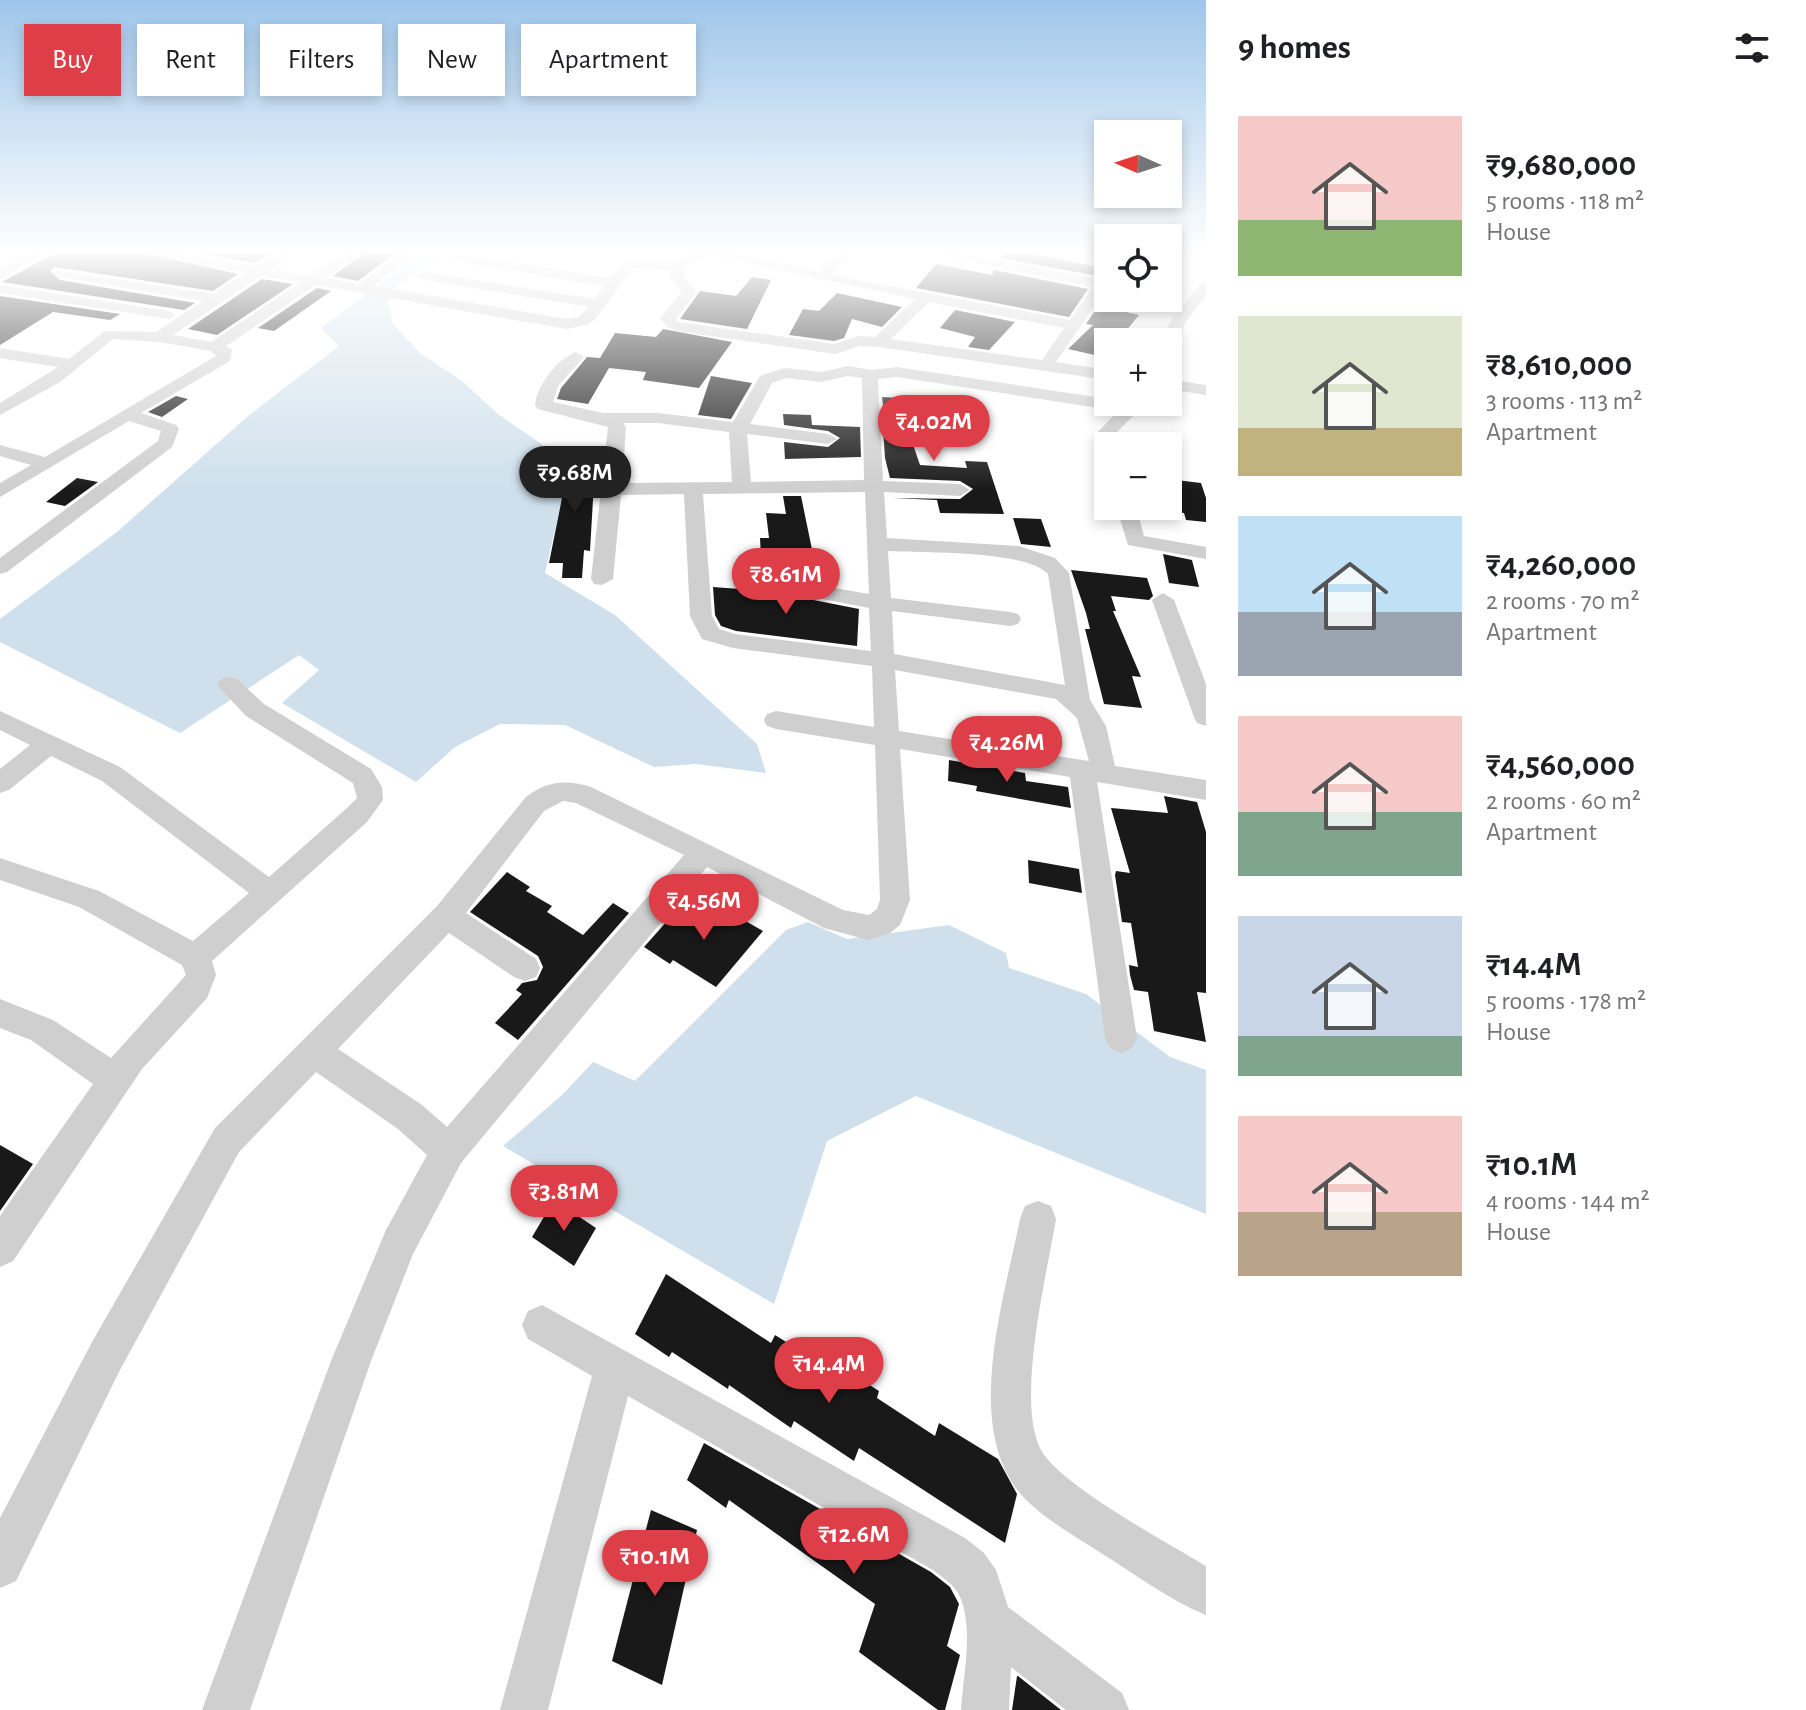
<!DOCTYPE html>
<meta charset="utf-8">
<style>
:root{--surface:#fff;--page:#f2f2f2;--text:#202124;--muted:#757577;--accent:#de3e47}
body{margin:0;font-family:"Alegreya Sans",sans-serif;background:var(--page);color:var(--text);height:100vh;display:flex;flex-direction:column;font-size:30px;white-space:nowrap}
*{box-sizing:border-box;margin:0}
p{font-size:26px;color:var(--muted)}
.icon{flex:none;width:44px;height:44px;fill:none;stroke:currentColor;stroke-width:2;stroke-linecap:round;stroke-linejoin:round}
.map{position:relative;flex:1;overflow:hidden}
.details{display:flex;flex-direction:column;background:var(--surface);width:600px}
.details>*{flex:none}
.guide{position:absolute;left:24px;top:24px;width:760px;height:72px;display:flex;gap:16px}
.needle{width:52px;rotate:273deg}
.controls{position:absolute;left:1094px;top:120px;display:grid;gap:16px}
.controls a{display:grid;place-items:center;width:88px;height:88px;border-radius:0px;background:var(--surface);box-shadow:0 4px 12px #0003;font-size:40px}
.price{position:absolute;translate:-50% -68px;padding:0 18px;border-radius:28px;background:var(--accent);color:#fff;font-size:26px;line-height:52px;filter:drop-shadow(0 2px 4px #0008)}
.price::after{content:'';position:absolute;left:50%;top:48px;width:24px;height:18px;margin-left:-12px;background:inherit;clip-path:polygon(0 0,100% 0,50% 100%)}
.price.active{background:#222;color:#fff}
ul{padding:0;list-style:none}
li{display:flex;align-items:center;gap:24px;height:200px;padding:0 32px}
li span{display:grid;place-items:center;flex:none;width:224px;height:160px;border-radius:0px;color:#555}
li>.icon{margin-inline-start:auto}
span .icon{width:96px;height:96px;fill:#fffc;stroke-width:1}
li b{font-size:34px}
h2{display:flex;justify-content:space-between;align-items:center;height:96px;padding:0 32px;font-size:34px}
.tag{padding:0 28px;border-radius:0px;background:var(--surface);box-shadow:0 4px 12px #0003;font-size:28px;line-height:72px}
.tag.active{background:var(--accent);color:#fff}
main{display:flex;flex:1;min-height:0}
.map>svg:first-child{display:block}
.water{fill:#cfe0ec}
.building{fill:#191919}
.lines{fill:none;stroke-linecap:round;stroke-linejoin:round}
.minor{fill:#cfcfcf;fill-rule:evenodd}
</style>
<main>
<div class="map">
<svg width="1206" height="1710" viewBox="0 0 1206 1710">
<rect width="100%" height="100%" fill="#fff"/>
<g class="water">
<path d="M425,251H452L428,262L395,287L388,302L393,324L421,354L462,381L498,414L540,443L585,483L562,499L545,573L615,615L757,744L766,773L696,764L654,767L565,725L500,724L455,747L416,782L282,703L319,670L299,655L180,733L0,642V619L117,532L247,417L339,346L321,328Z"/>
<path d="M808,922L847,939L949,925L1006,953L1009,968L1086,994L1170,1057L1206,1070V1214L916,1096L827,1141L774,1304L503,1146L562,1095L593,1062L635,1081L786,930Z"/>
</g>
<g class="building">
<path d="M59,251H134L238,274L213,291L55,267L50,271L60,280L195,303L184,310L2,282Z"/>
<path d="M189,251H273L255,263Z"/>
<path d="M366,251H398L358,281L333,276Z"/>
<path d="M1004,251L1038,255L1107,269L1098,276L1000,258Z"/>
<path d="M936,264L992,275L994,270L1088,289L1069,317L916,288Z"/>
<path d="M752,277L771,280L747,329L680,319L700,291L736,296Z"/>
<path d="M262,279L293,284L217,335L188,329Z"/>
<path d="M317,288L331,291L274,331L258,328Z"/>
<path d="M1108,291V308L1139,315L1125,332L1108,329V358L1068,349L1093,325L1086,324Z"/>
<path d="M837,293L902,307L882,327L852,319L844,338L834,341L789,335L803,309L819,311Z"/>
<path d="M0,296L120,314L110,320L53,312L0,345Z"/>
<path d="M955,310L1015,322L989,350L968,347L975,337L940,328Z"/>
<path d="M663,329L732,342L699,388L643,380L646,372L609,368L588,404L557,399L561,388L587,357L600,358L615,333L656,337Z"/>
<path d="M711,376L752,383L731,419L698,415Z"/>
<path d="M176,396L188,399L162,417L148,412Z"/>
<path d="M882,397L916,399L922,425L906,424L920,465L967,468L965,461L987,462L1004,514L940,513L937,500L893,498L960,499L973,489L960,481L890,478L885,458L883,427H886Z"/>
<path d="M783,414L811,415L812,425L860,427L861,457L785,459L784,442L828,447L840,438L828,431L784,425Z"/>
<path d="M572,448H596L590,551L584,550L582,578H562L563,563H549Z"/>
<path d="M77,478L98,482L65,506L46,502Z"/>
<path d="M1168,479L1201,483L1206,498V522L1186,520L1184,513L1168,511Z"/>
<path d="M783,496H801L814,559L761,557L760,538H769L766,513L786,514Z"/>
<path d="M1013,518L1041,519L1051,547L1021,544Z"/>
<path d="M1163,554L1192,560L1199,587L1169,583Z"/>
<path d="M1071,570L1147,578L1153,596L1149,600L1111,596L1116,611H1113L1141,677L1132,676L1142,708L1104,704L1085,629H1090L1086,613Z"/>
<path d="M713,587L768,591L859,609L857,646L736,631L721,626L715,615Z"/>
<path d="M949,760L1025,773L1026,781L1068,787L1071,808L976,791L977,786L948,781Z"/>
<path d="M1164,796L1197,802L1206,832V993L1197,992L1206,1042L1154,1031L1148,992L1134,990L1130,975L1129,965L1138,967L1131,923L1122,922L1115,875L1116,871L1130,873L1111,808L1168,813Z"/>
<path d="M1028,860L1079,869L1082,893L1029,883Z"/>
<path d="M507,872L530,887L526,891L552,906L547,912L583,935L613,903L629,913L518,1040L495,1023L522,994L516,990L522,983L537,980L543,967L538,956L470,912Z"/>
<path d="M684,902L719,922L728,911L763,931L716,987L673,960L670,964L644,947Z"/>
<path d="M0,1145L33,1164L0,1211Z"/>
<path d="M554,1200L596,1228L574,1266L532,1237Z"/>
<path d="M666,1274L771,1343L775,1335L834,1372L837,1364L879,1391L877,1398L935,1436L939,1423L998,1459L1017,1494L1005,1543L859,1448L854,1461L794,1421L791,1428L729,1385L728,1389L672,1352L669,1357L635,1334Z"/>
<path d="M704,1443L931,1572L950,1587L959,1604L947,1646L960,1655L945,1710H938L859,1652L875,1604L729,1500L726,1508L687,1480Z"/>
<path d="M651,1510L697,1530L662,1685L612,1661Z"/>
<path d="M1017,1676H1018L1061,1710H1012Z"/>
</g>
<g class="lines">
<g class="minor">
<path d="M34,251H51L0,279V269Z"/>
<path d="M137,251H169L256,266L279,251H295L271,269L311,276L347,251H363L326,278L359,284L404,251H419L374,286L567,319L579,317L589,307L425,280L418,276L425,272L595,299L604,286L454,261L447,257L454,253L610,278L625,261L675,262L693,251H729L819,272L841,251H855L832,275L1070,320L1093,287L918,251H948L1099,279L1108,272V286L1056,362L1108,370V380L879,347L860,346L835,354L677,331L668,328L660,319L682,291L670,279L671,270L633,268L596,318L589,324L567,329L316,285L226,346L232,350L230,361L141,413L176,425L179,429L172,447L7,572L0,574V558L158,441L161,431L129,421L0,497V483L31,465L0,456V445L45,457L216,356L211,351L159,342L113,339L60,382L0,415V403L58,367L0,358V348L69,359L105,331L156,332L203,301L60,277L53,273L55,270L214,294L246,273ZM714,256L915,299L875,337L859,336L834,344L678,322L676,319L697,291L684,278L685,268L703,257ZM261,276L301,282L211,342L173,335ZM929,302L1064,328L1042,360L891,339Z"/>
<path d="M1078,251H1108V259L1079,254Z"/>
<path d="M1206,282V296L1185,323L1176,366L1168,371V342H1165L1169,323L1201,283Z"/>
<path d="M0,285L169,311L176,315L169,319L0,293Z"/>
<path d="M576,352L584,357L558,386L553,402L603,413H658L733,422L760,376L785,368L821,372L848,366L871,370L897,367L1108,399V402H1142L1137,412L1114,435L1118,446H1108V451L1103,450L1096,434L1118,411L897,377L878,379L883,481L960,484L970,490L960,496L884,492L887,538L1019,546L1055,558L1069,573L1090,700L1106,726L1115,766L1206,780V800L1097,782L1137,1038L1132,1048L1121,1053L1110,1048L1105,1038L1070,777L900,749L910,900L900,925L890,933L868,940L824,928L707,867L461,1163L413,1254L371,1361L250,1710H202L331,1361L386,1230L427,1155L398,1129L316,1072L239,1152L120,1370L16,1581L0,1588V1518L92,1342L215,1128L437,906L526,797C546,781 567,779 591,787L843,910L869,915L877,909L880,900L875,745L776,729L767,726L764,720L767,714L776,711L874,727L872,666L733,648L702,639L690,616L684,494L621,495L613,579L602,585L594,584L591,579L608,427L538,409L535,405C537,385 557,359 576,352ZM848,376L862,378L864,480L751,482L747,434L828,444L837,439L828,434L750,424L772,383L786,378L821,382ZM623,423H658L729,432L732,482L622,483L626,427ZM865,492L869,594L771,577L760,583L771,589L869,608L871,651L735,634L719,629L712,616L703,494ZM888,551C924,553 1025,550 1048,574L1065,685L894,654L892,611L1010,626L1018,624L1021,619L1018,614L1010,612L891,598ZM895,670L1056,699L1077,718L1089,761L899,731ZM563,801L576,803L684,855L447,1127L422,1105L338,1049L449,933L514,977L525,981L536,977L540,968L536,959L466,913L544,811Z"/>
<path d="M1168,379L1206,385V395L1168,389Z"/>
<path d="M1116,506H1136L1144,536L1206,547V559L1128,545Z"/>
<path d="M1163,593L1174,600L1206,684V726L1197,723L1194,717L1152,600Z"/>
<path d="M229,677L237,679L264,704L371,769L382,787L383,800L367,822L212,961L216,975L207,998L142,1069L13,1261L0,1267V1216L93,1084L31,1040L0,1028V999L53,1020L111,1058L186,975L182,965L79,907L0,880V858L99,891L193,941L249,893L102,781L51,756L9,790L0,793V769L30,745L0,730V711L120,767L269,877L347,808L357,798L353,783L246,716L217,685L221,679Z"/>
<path d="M1038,1201L1051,1206L1056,1219C1047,1274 1015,1401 1041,1450C1060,1485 1168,1543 1206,1566V1615C1169,1600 1135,1574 1101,1553C1072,1534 1030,1512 1011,1481C968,1410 1005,1295 1020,1219L1025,1206Z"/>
<path d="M542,1305L965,1538L984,1553L996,1570L1008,1607L1122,1693L1129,1710H1066L1011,1667L1009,1710H961C963,1676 974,1629 960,1597C955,1585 943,1578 933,1570L628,1396L548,1710H500L592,1376L528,1339L522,1325L528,1311Z"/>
</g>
</g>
<linearGradient id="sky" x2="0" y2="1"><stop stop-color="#9ec6ea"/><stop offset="0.51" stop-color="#fff"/><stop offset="1" stop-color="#fff" stop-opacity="0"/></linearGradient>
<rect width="1206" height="491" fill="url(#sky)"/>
</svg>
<div class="controls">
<a><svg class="needle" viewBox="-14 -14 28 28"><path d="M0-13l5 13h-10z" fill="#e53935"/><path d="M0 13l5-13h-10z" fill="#757577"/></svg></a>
<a><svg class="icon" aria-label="locate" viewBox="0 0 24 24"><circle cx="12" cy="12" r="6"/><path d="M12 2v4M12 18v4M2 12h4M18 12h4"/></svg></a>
<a>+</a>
<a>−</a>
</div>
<b class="price" style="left:934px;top:463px">₹4.02M</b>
<b class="price active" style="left:575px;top:514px">₹9.68M</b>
<b class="price" style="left:786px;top:616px">₹8.61M</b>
<b class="price" style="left:1007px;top:784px">₹4.26M</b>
<b class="price" style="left:704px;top:942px">₹4.56M</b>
<b class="price" style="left:564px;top:1233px">₹3.81M</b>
<b class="price" style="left:829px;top:1405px">₹14.4M</b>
<b class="price" style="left:854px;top:1576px">₹12.6M</b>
<b class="price" style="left:655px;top:1598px">₹10.1M</b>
<div class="guide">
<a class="tag active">Buy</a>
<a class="tag">Rent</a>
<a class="tag">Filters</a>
<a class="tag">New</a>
<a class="tag">Apartment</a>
</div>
</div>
<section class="details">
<h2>9 homes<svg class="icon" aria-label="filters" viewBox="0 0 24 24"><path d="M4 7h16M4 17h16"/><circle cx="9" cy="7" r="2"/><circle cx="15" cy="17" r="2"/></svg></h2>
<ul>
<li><span style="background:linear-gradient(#f6c9c9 65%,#8fb573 0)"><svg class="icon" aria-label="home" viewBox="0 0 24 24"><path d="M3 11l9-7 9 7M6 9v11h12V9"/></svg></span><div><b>₹9,680,000</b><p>5 rooms · 118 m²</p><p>House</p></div></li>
<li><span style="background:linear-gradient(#dfe7d0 70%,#c2b280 0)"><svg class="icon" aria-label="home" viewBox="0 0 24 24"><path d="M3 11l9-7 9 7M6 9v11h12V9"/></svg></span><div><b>₹8,610,000</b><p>3 rooms · 113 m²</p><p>Apartment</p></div></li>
<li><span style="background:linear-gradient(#bfe0f5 60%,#9aa5b1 0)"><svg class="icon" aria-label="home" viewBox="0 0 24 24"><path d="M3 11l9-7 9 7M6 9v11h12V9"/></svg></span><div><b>₹4,260,000</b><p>2 rooms · 70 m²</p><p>Apartment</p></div></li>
<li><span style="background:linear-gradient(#f6c9c9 60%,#7fa58c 0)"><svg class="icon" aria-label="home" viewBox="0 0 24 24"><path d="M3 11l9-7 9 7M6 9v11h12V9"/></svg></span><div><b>₹4,560,000</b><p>2 rooms · 60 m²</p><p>Apartment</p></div></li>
<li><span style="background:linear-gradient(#c9d6e8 75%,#7fa58c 0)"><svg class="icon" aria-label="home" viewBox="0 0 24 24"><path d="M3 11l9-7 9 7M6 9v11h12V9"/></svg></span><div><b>₹14.4M</b><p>5 rooms · 178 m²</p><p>House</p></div></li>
<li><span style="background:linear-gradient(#f6c9c9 60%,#b9a48a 0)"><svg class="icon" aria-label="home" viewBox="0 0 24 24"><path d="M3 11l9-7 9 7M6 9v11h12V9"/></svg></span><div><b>₹10.1M</b><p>4 rooms · 144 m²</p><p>House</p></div></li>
</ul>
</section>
</main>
